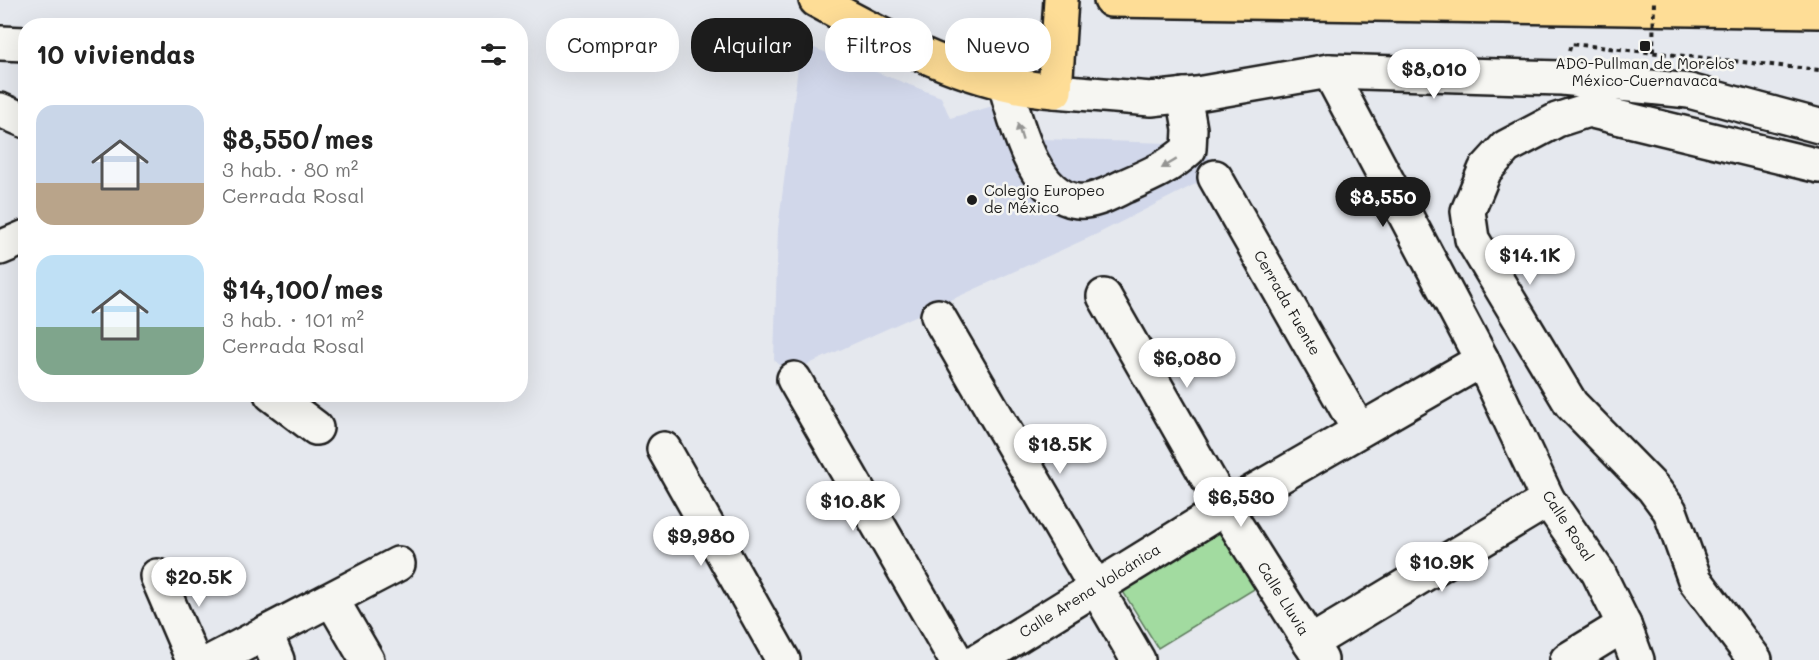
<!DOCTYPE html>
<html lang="es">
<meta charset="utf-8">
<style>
:root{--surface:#fff;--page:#f6f6f6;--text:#222;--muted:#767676;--accent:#1c1c1c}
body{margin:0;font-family:Mali,sans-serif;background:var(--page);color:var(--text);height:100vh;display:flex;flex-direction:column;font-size:22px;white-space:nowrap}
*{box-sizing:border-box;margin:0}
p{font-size:20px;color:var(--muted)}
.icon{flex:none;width:33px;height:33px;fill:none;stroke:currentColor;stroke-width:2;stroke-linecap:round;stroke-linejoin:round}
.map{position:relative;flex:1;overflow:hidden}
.sheet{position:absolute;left:18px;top:18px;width:510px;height:384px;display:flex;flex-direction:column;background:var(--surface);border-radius:24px;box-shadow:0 6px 24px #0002}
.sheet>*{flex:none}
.top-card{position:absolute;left:546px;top:18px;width:570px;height:54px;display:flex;gap:12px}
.price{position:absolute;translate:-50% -51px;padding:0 14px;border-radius:21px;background:#fff;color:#222;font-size:20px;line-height:39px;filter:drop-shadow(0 2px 3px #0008)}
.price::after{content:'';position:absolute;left:50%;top:36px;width:18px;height:14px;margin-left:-9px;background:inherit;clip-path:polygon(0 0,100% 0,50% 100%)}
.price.selected{background:var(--accent);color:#fff}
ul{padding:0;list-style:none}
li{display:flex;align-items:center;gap:18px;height:150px;padding:0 18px}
li span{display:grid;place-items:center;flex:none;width:168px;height:120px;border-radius:18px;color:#555}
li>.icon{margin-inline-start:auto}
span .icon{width:72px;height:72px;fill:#fffc;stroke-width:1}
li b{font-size:26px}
h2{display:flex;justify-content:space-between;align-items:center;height:72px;padding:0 18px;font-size:26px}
.chip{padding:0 21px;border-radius:24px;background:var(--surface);box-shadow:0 6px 24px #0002;font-size:21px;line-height:54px}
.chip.selected{background:var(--accent);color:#fff}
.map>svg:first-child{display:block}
.built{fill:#d1d7ea}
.green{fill:#a2dba0;stroke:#5f7c5e;stroke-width:1.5}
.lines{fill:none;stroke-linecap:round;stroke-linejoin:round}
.minor-casing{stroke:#1c1c1c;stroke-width:38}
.highway-casing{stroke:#1c1c1c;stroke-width:38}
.path{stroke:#1c1c1c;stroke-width:4;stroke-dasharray:4.5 4.5;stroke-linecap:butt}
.minor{stroke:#f6f6f2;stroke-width:33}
.highway{stroke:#fedd96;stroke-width:33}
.path-bridge{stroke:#1c1c1c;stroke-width:4;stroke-dasharray:4.5 4.5;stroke-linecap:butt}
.oneway{fill:#949492}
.poi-dot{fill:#1c1c1c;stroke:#f6f6f2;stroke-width:2}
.labels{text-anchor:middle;stroke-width:5;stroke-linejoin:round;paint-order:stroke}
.poi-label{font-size:15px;fill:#1c1c1c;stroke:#f6f6f2}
.street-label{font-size:15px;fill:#1c1c1c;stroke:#f6f6f2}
</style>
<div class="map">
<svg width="1819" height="660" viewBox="0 0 1819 660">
<rect width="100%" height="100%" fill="#e5e8ee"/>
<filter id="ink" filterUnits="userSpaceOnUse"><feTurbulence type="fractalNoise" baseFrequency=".0167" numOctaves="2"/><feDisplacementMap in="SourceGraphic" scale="12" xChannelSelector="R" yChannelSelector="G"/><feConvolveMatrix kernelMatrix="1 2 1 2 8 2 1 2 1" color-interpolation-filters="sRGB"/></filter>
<g filter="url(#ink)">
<path class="built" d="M801,43L941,97L950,118L993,106L1010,138L1200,144L1219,172L1097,234L789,373L774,360L778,229Z"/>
<path class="green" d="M1229,525L1264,583L1158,648L1122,590Z"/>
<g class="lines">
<g class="minor-casing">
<g id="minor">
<path d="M0,43L26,44"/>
<path d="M1329,71L1482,360L1548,500L1598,572L1624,625L1637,660"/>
<path d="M1005,84C1016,120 1032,195 1077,201C1093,203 1110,193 1125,186C1148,176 1170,167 1189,149L1190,129L1184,95"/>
<path d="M1055,91L1151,99L1197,94L1329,71L1562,78L1689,91L1819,126"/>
<path d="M0,110L26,121"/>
<path d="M1215,177L1359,430"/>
<path d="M0,248L26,237"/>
<path d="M1104,296L1225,508L1321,660"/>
<path d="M938,316L1138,660"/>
<path d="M794,379L956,660"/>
<path d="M271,394L316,428"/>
<path d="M664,449L783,660"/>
<path d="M157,576L193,660"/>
<path d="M332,600L367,660"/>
<path d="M266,634L277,660"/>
<path d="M1310,643L1548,500"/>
<path d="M214,660L398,564"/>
<path d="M979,660L1225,508L1482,360"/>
<path d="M1567,660L1624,625"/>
<path d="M1755,660L1695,580L1670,511L1653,488L1571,404L1472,239L1468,211L1485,170L1506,147L1557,120L1588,110L1819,166"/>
</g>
</g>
<g class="highway-casing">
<g id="highway">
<path d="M816,0C889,40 970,85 1055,91L1061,0"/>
<path d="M1111,0L1819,11"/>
</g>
</g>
<path class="path" d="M1569,51L1571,44L1819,70"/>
<use href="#minor" class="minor"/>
<use href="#highway" class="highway"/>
<path class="path-bridge" d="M1653,52L1654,0"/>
</g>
<defs><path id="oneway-solid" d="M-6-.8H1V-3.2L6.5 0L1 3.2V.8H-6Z" transform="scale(1.5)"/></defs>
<g class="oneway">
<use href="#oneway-solid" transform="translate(1020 132) rotate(-107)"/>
<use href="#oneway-solid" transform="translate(1169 164) rotate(149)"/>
</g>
</g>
<g class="poi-dot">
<rect x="1639" y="40" width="12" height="12" rx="3"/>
<circle cx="972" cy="200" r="6"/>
</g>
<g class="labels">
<g class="poi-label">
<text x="1645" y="69">ADO-Pullman de Morelos<tspan x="1645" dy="17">México-Cuernavaca</tspan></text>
<text x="984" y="196" text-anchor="start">Colegio Europeo<tspan x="984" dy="17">de México</tspan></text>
</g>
<g class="street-label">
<text transform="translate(1287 303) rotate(60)" y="5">Cerrada Fuente</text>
<text transform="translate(1568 526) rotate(57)" y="5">Calle Rosal</text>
<text transform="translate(1090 591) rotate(-32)" y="5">Calle Arena Volcánica</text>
<text transform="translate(1283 599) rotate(58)" y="5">Calle Lluvia</text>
</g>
</g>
</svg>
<b class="price" style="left:1434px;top:100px">$8,010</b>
<b class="price selected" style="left:1383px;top:228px">$8,550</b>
<b class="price" style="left:1530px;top:286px">$14.1K</b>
<b class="price" style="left:1187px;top:389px">$6,080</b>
<b class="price" style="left:1060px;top:475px">$18.5K</b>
<b class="price" style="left:1241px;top:528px">$6,530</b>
<b class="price" style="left:853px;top:532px">$10.8K</b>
<b class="price" style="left:701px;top:567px">$9,980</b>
<b class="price" style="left:1442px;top:593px">$10.9K</b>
<b class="price" style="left:199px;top:608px">$20.5K</b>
<div class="top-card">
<a class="chip">Comprar</a>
<a class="chip selected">Alquilar</a>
<a class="chip">Filtros</a>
<a class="chip">Nuevo</a>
</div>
<section class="sheet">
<h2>10 viviendas<svg class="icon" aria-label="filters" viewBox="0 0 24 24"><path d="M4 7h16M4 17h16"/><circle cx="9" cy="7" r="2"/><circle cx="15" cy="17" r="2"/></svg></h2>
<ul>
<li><span style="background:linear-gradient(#c9d6e8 65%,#b9a48a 0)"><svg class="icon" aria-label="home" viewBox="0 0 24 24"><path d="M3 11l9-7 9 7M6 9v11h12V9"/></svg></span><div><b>$8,550/mes</b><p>3 hab. · 80 m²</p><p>Cerrada Rosal</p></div></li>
<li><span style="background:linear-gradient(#bfe0f5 60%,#7fa58c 0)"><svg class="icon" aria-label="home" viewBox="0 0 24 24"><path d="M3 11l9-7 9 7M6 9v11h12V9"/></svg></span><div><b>$14,100/mes</b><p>3 hab. · 101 m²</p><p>Cerrada Rosal</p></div></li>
</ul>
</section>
</div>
